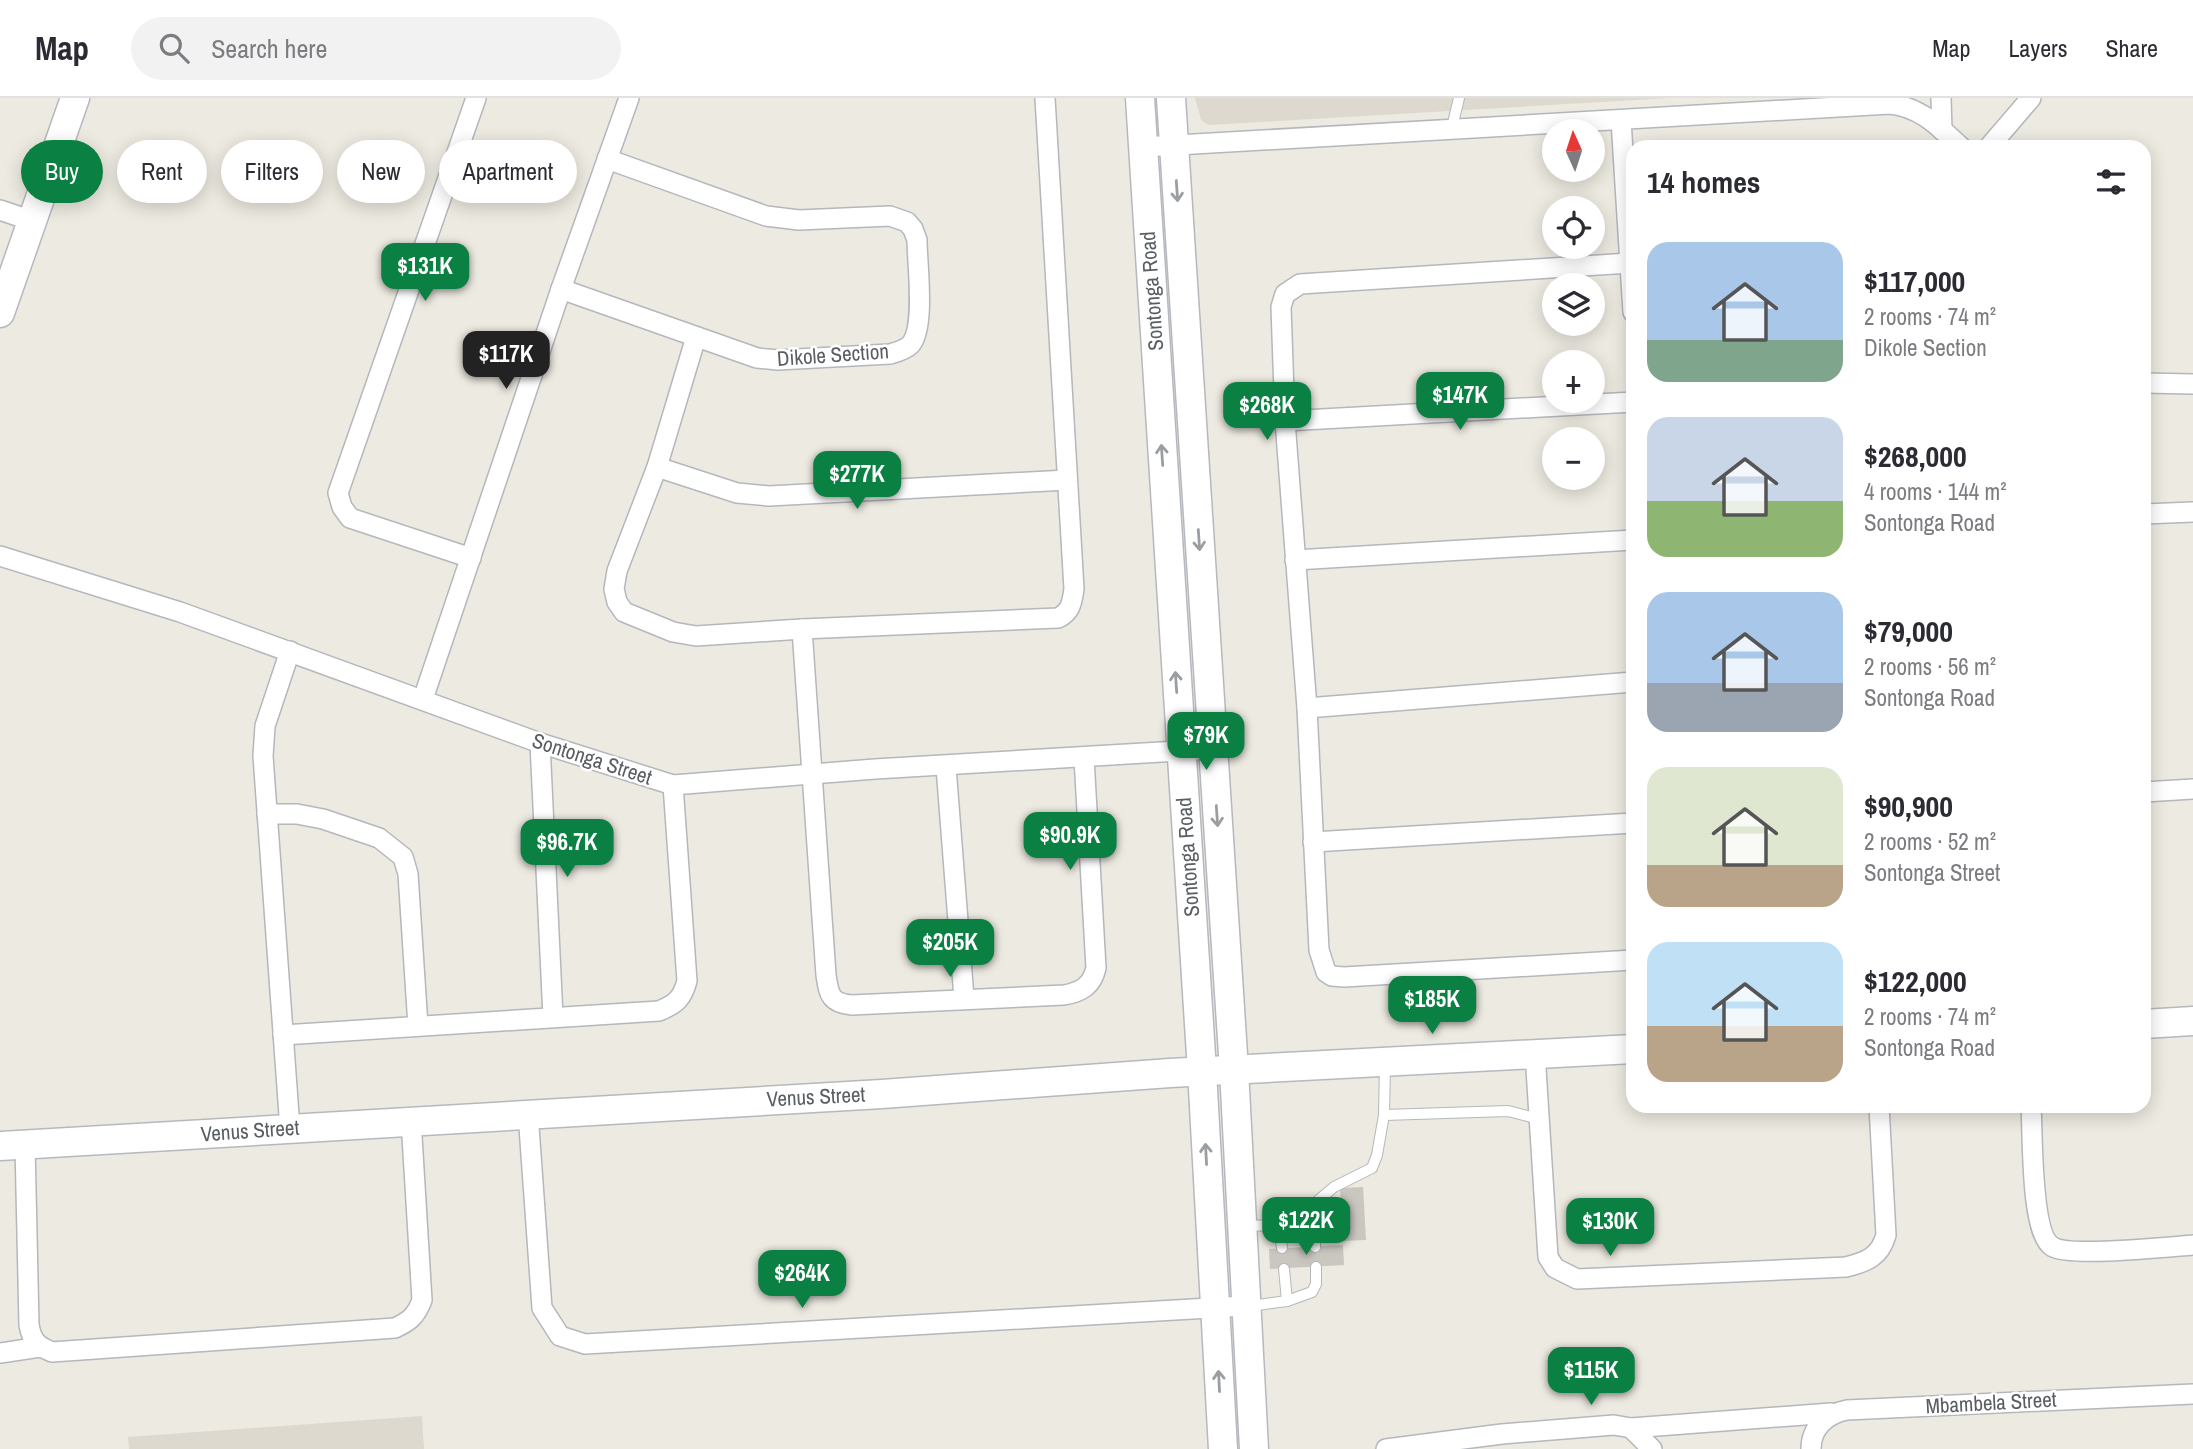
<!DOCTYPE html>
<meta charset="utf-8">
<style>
:root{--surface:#fff;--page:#f2f2f3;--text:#2b2b33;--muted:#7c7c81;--line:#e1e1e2;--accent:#0b8043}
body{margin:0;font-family:"Archivo Narrow",sans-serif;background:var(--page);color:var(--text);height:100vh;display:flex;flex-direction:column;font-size:26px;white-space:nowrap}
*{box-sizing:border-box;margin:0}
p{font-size:23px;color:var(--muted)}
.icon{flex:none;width:38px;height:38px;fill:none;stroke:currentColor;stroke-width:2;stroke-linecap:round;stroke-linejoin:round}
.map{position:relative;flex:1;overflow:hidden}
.side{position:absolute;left:1626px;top:42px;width:525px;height:973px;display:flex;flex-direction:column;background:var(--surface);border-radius:21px;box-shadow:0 4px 18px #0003}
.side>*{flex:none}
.guide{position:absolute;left:21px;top:42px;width:665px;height:63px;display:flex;gap:14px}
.needle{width:46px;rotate:357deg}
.fabs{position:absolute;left:1542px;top:21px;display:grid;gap:14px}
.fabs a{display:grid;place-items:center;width:63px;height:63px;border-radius:50%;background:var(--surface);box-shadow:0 4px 18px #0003;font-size:35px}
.price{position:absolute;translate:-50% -60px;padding:0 16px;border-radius:14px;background:var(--accent);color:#fff;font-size:23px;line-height:46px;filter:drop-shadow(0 2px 4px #0008)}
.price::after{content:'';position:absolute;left:50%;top:42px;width:21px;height:16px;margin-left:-10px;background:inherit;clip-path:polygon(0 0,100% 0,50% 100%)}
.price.current{background:#222;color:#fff}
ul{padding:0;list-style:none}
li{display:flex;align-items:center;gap:21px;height:175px;padding:0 21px}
li span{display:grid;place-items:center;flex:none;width:196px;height:140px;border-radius:21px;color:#555}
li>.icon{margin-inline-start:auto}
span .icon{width:84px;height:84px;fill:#fffc;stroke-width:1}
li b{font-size:30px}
h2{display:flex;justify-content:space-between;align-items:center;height:84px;padding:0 21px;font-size:30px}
.pill{padding:0 24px;border-radius:32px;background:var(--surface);box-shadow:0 4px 18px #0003;font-size:24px;line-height:63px}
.pill.current{background:var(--accent);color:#fff}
header{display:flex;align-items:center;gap:42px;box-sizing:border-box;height:98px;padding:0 35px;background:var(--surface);border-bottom:2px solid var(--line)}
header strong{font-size:33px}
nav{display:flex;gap:38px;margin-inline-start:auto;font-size:24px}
.search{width:490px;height:63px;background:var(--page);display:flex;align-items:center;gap:18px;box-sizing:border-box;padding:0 24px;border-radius:38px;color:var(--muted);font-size:26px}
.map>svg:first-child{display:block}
.education{fill:#ddd9cf}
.building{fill:#cac6c0}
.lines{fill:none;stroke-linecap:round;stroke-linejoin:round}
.lane-casing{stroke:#b4b7bc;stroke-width:12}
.street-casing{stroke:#b4b7bc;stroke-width:22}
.secondary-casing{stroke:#b5b8be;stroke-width:31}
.lane{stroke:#fff;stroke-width:10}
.street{stroke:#fff;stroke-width:19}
.secondary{stroke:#fff;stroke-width:28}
.oneway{stroke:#9b9ea1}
.labels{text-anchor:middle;stroke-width:5;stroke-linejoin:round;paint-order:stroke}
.street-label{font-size:21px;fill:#595e62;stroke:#fff}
</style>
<header>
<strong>Map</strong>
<div class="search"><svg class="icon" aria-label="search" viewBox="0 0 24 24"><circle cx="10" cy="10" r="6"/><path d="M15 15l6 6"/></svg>Search here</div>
<nav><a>Map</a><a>Layers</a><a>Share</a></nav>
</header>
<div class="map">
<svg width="2193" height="1351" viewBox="0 0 2193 1351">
<rect width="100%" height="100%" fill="#edeae1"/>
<g class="education">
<path d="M1195,0H1671L1209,27L1201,22Z"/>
<path d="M422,1318L424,1351H129L128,1339Z"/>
</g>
<g class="building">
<path d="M1363,1089L1366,1142L1343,1143L1340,1090Z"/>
<path d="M1343,1147L1344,1167L1270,1171L1269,1151Z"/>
</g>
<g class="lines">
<g class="lane-casing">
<g id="lane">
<path d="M1452,29L1459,0"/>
<path d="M1384,1017L1508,1013L1539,1021"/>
<path d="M1314,1106L1315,1149"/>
<path d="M1279,1127L1282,1150"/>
<path d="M1244,1128L1279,1127L1314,1106L1334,1089L1372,1070L1377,1057L1384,1017L1385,966"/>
<path d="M1284,1171L1287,1203"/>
<path d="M1250,1208L1287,1203L1312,1194L1316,1186V1169"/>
</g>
</g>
<g class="street-casing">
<g id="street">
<path d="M1941,0L1942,32"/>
<path d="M1621,22L1633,214"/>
<path d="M1142,49L1890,6C1921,9 1939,29 1961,49"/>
<path d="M1989,49L2031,0"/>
<path d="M0,112L32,123"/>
<path d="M1630,165L1300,186L1285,196L1281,209L1285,323L1307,610L1319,852L1326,874L1332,878L1344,879L1633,862"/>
<path d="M561,191L757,260L778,262L890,256C897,254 905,252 910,247C926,231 917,165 917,142L913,131L907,124L890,118L799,122L766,118L607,61"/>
<path d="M696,239L657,369L617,473L614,491L617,504L624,514L673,534L696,538L802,531L1058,520C1071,514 1072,504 1074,491L1045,0"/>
<path d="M2144,285L2193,286"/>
<path d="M1285,323L1633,304"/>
<path d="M657,369L737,395L769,398L1067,382"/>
<path d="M2144,416L2193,414"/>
<path d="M0,458L180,514L540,645L673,687L875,671L1212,651"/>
<path d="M471,460L350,420L342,409L338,395L476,0"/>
<path d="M1295,462L1633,442"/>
<path d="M802,531L826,877C829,898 831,905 852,907L1064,897C1081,894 1092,888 1096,870L1084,660"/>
<path d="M423,601L561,191L629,0"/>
<path d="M1307,610L1633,584"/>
<path d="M540,645L553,919"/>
<path d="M946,669L964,900"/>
<path d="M2144,694L2193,691"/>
<path d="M267,716H297L323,721L379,740L403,759L408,776L418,928"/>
<path d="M1313,744L1633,725"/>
<path d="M283,937L659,913C676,906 682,901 687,883L673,687"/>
<path d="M1535,955L1548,1159L1555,1170L1577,1181L1846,1169C1866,1164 1880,1159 1886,1137L1879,1008"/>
<path d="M2031,1008C2033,1035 2030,1137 2053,1149C2071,1159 2167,1149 2193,1147"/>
<path d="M528,1015L542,1210L560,1238L585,1246L1244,1208"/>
<path d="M290,1031L263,658L265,628L290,553"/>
<path d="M25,1047L29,1227C32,1243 37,1248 52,1254L395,1230C410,1223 416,1218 422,1202L411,1022"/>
<path d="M0,1255L40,1249"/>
<path d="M1631,1330L1831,1315"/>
<path d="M1386,1351L1502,1336L1614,1327L1631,1330L1652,1351"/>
<path d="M1811,1351C1811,1329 1827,1316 1847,1312L2193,1296"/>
</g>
</g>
<g class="secondary-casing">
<g id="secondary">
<path d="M1140,0L1202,973L1223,1351"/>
<path d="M1171,0L1234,972L1254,1351"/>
<path d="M0,215L75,0"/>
<path d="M2144,926L2193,923"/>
<path d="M0,1048L882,996L1170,975L1633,951"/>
</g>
</g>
<use href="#lane" class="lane"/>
<use href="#street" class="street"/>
<use href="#secondary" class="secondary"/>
</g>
<defs><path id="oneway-shaft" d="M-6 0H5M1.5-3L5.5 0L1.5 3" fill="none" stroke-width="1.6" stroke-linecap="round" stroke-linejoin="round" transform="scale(1.75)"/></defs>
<g class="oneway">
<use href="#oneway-shaft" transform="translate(1177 93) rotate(86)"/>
<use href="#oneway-shaft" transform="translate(1162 357) rotate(-94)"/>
<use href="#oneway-shaft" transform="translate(1199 442) rotate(86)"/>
<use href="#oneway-shaft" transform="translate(1176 584) rotate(-94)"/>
<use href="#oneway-shaft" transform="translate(1217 718) rotate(86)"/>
<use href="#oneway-shaft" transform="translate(1206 1056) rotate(-93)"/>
<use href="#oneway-shaft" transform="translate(1219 1283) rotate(-93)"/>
</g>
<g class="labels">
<g class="street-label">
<text transform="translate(1152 193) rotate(-94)" y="7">Sontonga Road</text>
<text transform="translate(833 257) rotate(-4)" y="7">Dikole Section</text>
<text transform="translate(592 661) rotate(18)" y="7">Sontonga Street</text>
<text transform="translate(1188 759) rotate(-94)" y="7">Sontonga Road</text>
<text transform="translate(816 999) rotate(-3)" y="7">Venus Street</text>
<text transform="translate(250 1033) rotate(-4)" y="7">Venus Street</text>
<text transform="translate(1991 1305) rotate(-3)" y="7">Mbambela Street</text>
</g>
</g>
</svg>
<div class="fabs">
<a><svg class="needle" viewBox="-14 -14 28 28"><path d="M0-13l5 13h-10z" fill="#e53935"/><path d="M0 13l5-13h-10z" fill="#7c7c81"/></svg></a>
<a><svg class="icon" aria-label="locate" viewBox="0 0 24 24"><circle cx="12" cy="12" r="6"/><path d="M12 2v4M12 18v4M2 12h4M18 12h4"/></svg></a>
<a><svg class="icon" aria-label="layers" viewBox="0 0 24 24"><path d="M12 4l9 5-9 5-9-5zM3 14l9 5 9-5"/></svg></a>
<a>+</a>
<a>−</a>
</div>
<b class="price" style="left:425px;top:205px">$131K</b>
<b class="price current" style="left:506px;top:293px">$117K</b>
<b class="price" style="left:1460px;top:334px">$147K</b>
<b class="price" style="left:1267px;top:344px">$268K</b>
<b class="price" style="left:857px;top:413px">$277K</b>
<b class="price" style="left:1206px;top:674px">$79K</b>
<b class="price" style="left:1070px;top:774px">$90.9K</b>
<b class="price" style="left:567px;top:781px">$96.7K</b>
<b class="price" style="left:950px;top:881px">$205K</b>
<b class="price" style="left:1432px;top:938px">$185K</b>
<b class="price" style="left:1306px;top:1159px">$122K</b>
<b class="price" style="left:1610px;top:1160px">$130K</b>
<b class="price" style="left:802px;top:1212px">$264K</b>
<b class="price" style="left:1591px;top:1309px">$115K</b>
<div class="guide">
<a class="pill current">Buy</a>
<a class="pill">Rent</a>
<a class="pill">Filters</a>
<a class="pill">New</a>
<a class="pill">Apartment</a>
</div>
<section class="side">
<h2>14 homes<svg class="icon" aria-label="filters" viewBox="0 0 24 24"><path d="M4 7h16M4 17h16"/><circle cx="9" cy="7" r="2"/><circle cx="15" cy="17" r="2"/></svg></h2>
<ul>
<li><span style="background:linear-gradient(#a9c7e8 70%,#7fa58c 0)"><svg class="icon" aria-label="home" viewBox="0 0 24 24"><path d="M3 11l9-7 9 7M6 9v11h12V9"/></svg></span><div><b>$117,000</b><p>2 rooms · 74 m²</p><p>Dikole Section</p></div></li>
<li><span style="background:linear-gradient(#c9d6e8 60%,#8fb573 0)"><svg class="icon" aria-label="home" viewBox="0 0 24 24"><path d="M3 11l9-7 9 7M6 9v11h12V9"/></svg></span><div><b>$268,000</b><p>4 rooms · 144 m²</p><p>Sontonga Road</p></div></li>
<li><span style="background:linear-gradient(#a9c7e8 65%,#9aa5b1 0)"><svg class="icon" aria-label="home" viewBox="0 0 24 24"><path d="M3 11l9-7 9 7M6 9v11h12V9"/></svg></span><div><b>$79,000</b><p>2 rooms · 56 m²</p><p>Sontonga Road</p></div></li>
<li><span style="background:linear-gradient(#dfe7d0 70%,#b9a48a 0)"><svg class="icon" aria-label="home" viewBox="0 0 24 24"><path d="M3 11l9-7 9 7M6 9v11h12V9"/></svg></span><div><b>$90,900</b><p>2 rooms · 52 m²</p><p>Sontonga Street</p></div></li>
<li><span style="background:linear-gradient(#bfe0f5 60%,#b9a48a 0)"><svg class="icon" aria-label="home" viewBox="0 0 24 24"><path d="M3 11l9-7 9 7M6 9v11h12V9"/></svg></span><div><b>$122,000</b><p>2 rooms · 74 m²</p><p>Sontonga Road</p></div></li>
</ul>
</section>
</div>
